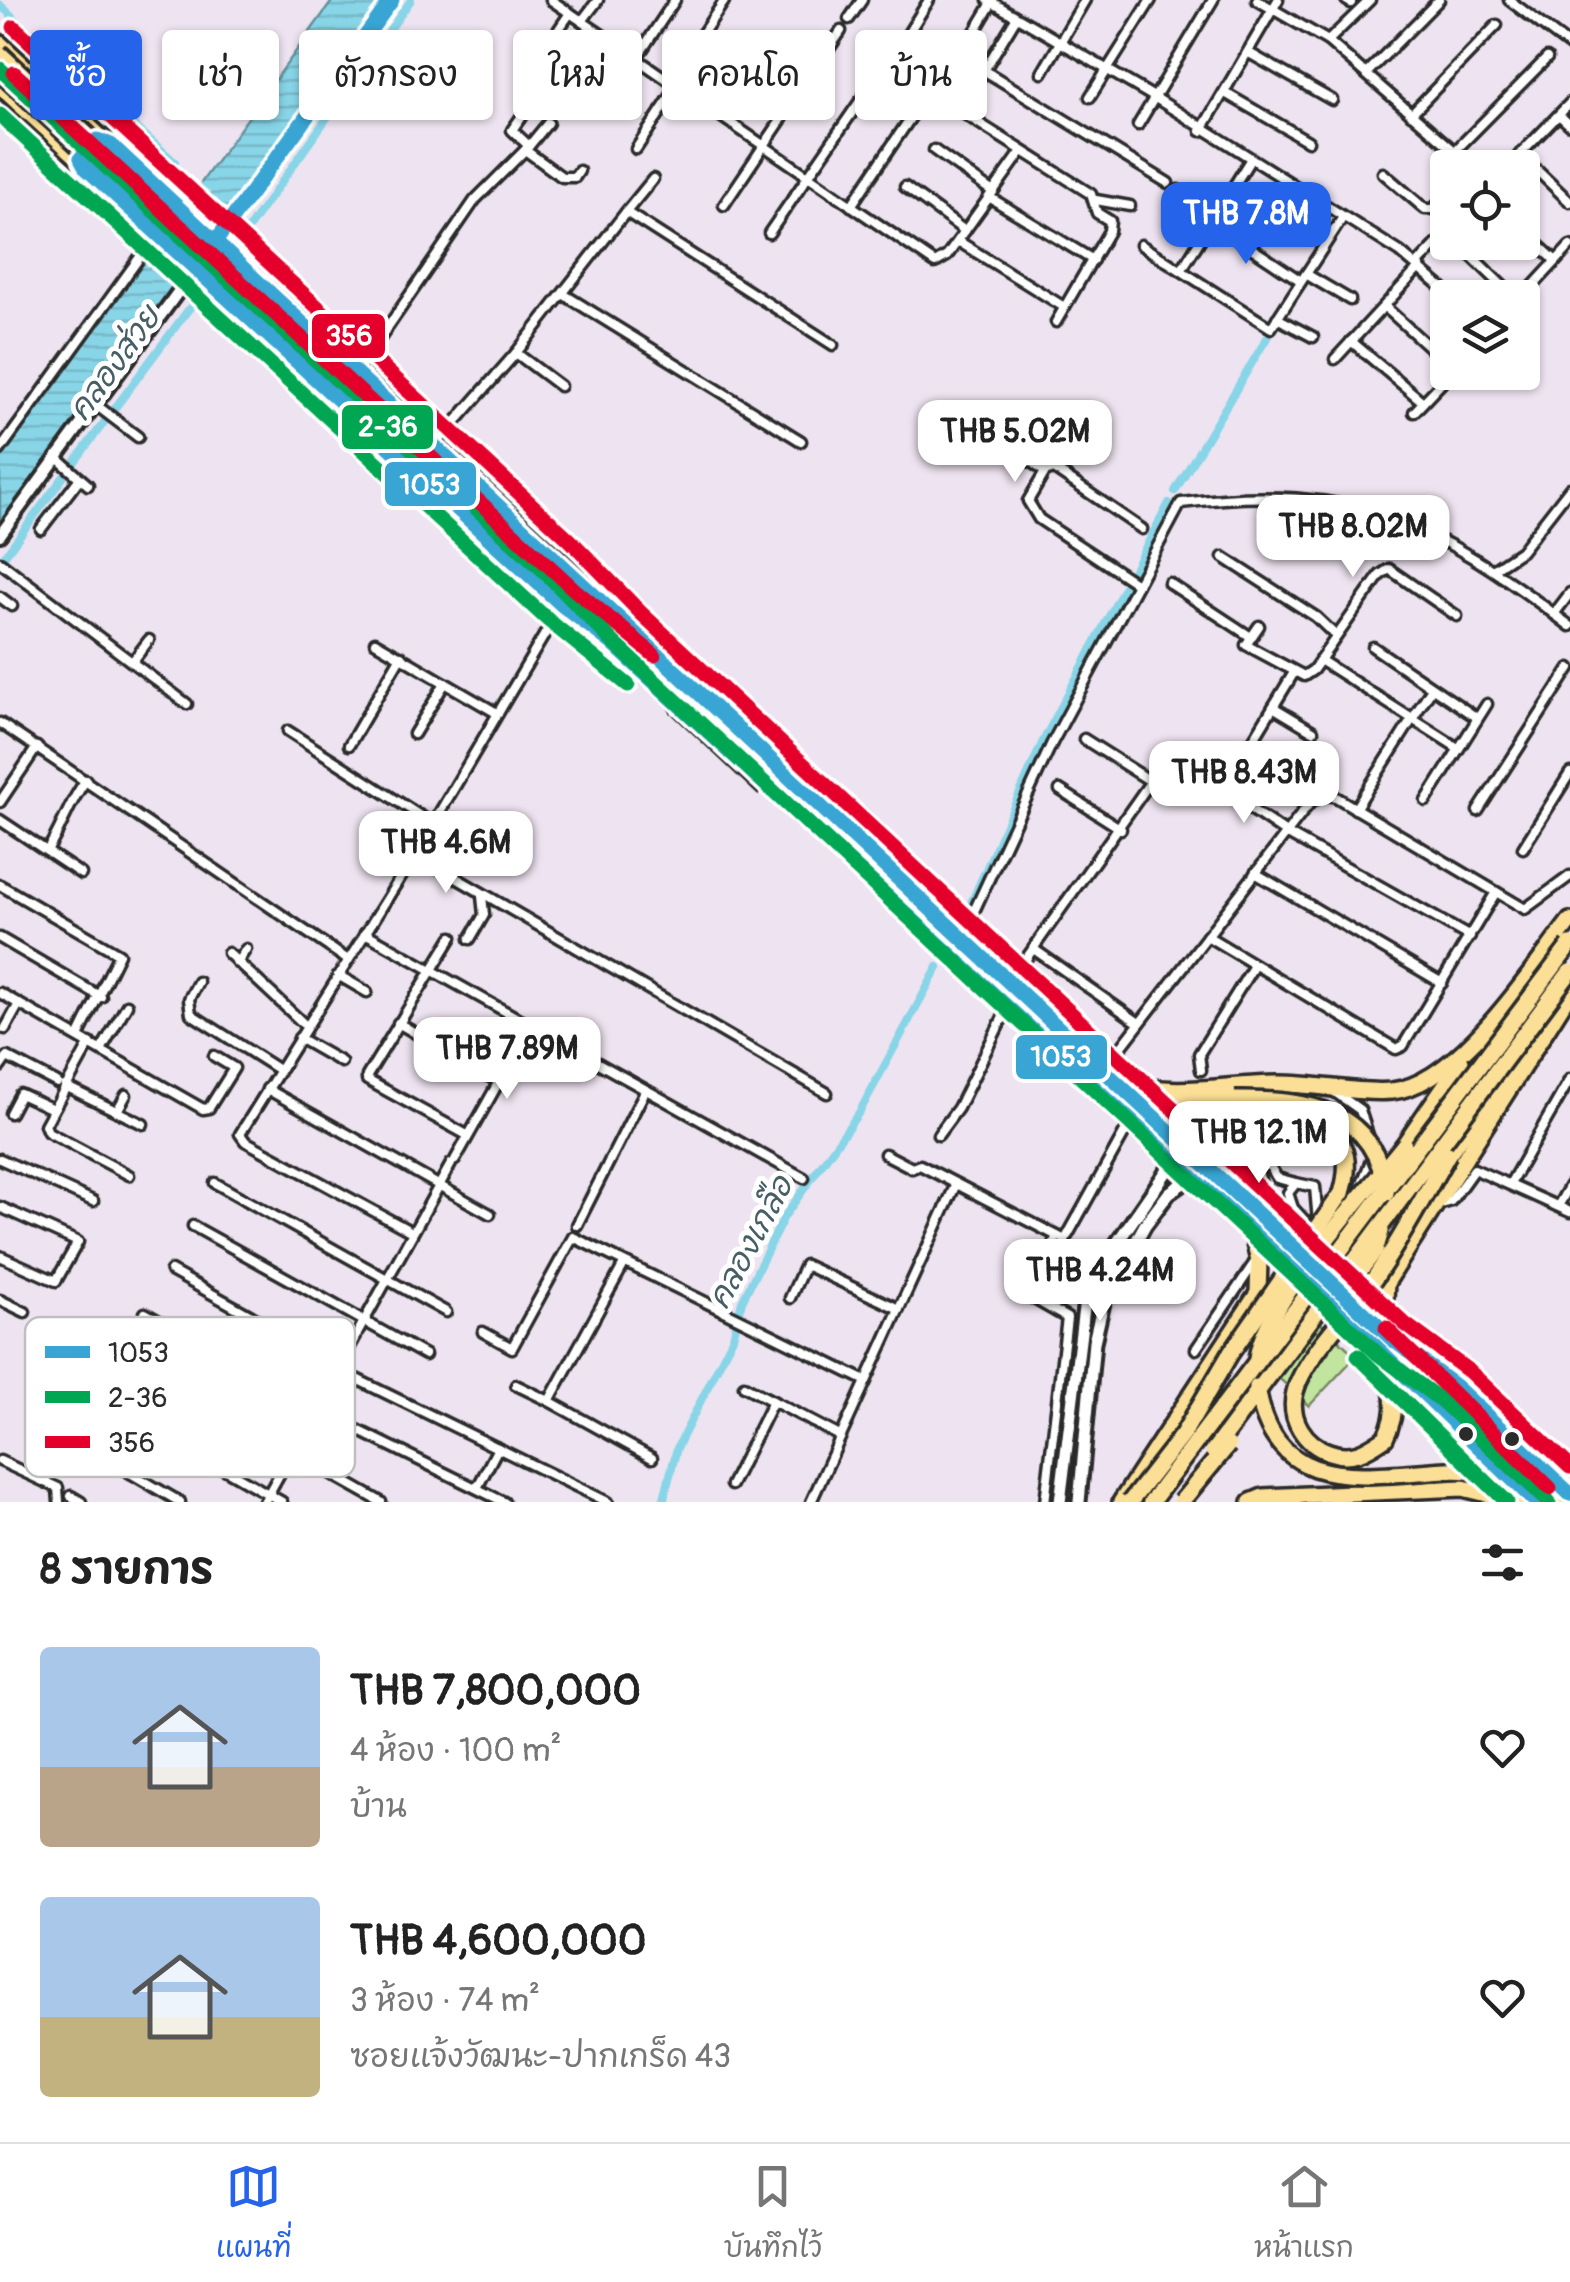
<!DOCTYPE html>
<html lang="th">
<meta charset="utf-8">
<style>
:root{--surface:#fff;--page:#f6f6f6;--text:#222;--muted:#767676;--line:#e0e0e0;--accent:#2563eb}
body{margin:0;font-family:Pangolin,"Playpen Sans Thai",sans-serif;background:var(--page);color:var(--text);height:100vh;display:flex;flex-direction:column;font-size:38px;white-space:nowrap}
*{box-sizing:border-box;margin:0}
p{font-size:32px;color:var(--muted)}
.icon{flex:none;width:55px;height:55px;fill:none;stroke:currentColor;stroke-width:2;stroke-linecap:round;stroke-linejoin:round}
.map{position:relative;height:1502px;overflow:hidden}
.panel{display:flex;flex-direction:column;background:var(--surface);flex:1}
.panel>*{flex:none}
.guide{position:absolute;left:30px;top:30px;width:1000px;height:90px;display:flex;gap:20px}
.buttons{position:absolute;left:1430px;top:150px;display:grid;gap:20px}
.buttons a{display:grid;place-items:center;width:110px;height:110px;border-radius:10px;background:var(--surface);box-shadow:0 2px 8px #0004;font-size:50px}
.price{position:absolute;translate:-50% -85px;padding:0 22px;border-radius:20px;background:#fff;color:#222;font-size:32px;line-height:65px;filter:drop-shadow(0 2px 5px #0008)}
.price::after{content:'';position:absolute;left:50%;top:60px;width:30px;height:22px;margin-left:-15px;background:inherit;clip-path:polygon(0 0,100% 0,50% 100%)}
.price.selected{background:var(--accent);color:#fff}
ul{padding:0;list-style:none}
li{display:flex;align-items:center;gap:30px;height:250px;padding:0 40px}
li span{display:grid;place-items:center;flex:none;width:280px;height:200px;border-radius:10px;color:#555}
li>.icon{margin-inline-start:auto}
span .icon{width:120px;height:120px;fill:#fffc;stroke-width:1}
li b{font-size:42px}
h2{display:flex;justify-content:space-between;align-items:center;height:120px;padding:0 40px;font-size:42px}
.pill{padding:0 35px;border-radius:10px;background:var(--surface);box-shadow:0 2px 8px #0004;font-size:35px;line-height:90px}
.pill.selected{background:var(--accent);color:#fff}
.menu{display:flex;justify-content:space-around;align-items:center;height:140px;border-top:2px solid var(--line);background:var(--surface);font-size:28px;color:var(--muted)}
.menu a{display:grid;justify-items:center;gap:5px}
.menu .selected{color:var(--accent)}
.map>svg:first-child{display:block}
.pitch{fill:#c1e49e;stroke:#768864;stroke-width:2.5}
.water{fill:url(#water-rules);stroke:#63919c;stroke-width:2.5}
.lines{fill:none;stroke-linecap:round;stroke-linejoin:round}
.canal{stroke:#88d5e8;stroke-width:8}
.minor-casing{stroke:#2b2b2b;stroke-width:15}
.tertiary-casing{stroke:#2b2b2b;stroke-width:18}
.secondary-casing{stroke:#2b2b2b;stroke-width:19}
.primary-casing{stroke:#2b2b2b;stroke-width:20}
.motorway-casing{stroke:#2b2b2b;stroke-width:22}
.minor{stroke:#fff;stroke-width:8}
.tertiary{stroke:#fff;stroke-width:10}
.secondary{stroke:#fff;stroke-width:11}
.primary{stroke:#fbdf96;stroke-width:12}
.motorway{stroke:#fbdf96;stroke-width:15}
.rail{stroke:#2b2b2b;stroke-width:2.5}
.primary-bridge-casing{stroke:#2b2b2b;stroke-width:20;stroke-linecap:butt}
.motorway-bridge-casing{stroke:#2b2b2b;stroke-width:22;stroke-linecap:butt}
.primary-bridge{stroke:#fbdf96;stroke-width:12}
.motorway-bridge{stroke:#fbdf96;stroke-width:15}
.bus-1-casing{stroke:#fff;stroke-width:22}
.bus-2-casing{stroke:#fff;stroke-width:22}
.bus-3-casing{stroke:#fff;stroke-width:22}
.bus-1{stroke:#39a5d4;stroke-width:15}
.bus-2{stroke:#00a651;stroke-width:15}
.bus-3{stroke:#e4002b;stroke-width:15}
.bus-dot{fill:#2b2b2b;stroke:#fff;stroke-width:4}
.labels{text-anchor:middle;stroke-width:10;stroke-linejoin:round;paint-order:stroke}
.water-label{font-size:32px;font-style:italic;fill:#475e64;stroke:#fff}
.key{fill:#fff;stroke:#bfbfbf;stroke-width:2.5}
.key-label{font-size:28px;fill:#2b2b2b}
.line-badge{stroke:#fff;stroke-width:4}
.badge-label{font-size:28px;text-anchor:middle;font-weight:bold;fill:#fff}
</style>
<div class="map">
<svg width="1570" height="1502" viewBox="0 0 1570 1502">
<defs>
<pattern id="water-rules" width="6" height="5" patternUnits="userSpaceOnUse" patternTransform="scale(2.5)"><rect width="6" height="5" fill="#88d5e8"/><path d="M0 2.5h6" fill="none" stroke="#76b7c7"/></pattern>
</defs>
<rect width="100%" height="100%" fill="#eee3f0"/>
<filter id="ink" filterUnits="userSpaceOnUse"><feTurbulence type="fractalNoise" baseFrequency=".01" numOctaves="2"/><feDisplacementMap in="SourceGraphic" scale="20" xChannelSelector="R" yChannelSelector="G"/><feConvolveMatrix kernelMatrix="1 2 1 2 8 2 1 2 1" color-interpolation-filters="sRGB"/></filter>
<g filter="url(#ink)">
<path class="pitch" d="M1315,1318L1356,1356L1309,1406L1268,1368Z"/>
<g class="water">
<path d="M333,0H380L216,225H208L185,205Z"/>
<path d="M158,244L185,268L0,526V459Z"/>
</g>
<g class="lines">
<g class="canal">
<path d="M0,5L68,67"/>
<path d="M94,90L175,162"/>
<path d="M1175,491L1267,338"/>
<path d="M0,562L238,243L411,0"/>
<path d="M1132,573L1169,503"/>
<path d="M963,921L1044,739L1126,584"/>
<path d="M663,1502L677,1448L733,1337L742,1301L784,1217L860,1111L938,967"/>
</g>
<g class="minor-casing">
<g id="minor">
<path d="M551,0L935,263L947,256L1022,151"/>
<path d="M988,0L1154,97L1400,252L1454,298"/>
<path d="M1257,0L1328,41L1474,168"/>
<path d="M1346,0L1351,3"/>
<path d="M1509,0L1570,46"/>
<path d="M849,19L862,0"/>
<path d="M582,21L598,0"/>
<path d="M1328,41L1370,0"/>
<path d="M544,51L570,13"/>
<path d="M896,53L929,0"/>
<path d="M1249,53L1332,100"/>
<path d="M636,59L675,0"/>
<path d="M952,70L993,1"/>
<path d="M985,71L1168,183"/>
<path d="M1042,73L1085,0"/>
<path d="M1366,74L1439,0"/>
<path d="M670,82L725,0"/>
<path d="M971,92L1016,18"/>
<path d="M1225,93L1308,141"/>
<path d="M964,95L958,110L1091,194L1097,213L1110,221L1109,231L1056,322"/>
<path d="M1090,97L1151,0"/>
<path d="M599,98L629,54"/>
<path d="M1411,114L1497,25"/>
<path d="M1559,115L1570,125"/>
<path d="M1138,125L1213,0"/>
<path d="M1201,131L1278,0"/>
<path d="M529,146L548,123"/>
<path d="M636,149L677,87"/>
<path d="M525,150L562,177H575L579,171"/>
<path d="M934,150L993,192"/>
<path d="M1454,152L1547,58"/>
<path d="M1520,154L1570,202"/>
<path d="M1507,168L1570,103"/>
<path d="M1383,173L1425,209H1433L1448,194"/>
<path d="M905,187L965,231"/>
<path d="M1178,190L1216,216"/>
<path d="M989,197L1093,260"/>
<path d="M1096,200L1130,206"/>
<path d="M724,205L841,31"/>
<path d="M851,206L932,86"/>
<path d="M626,212L653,179"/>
<path d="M1212,222L1301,281"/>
<path d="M1522,230L1556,261"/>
<path d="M769,233L880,72"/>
<path d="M958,241L1064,307"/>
<path d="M1457,242L1515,298"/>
<path d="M1141,245L1271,328L1343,217"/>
<path d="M1417,265L1448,232"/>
<path d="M1182,269L1250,160"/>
<path d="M1306,274L1350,300"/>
<path d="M563,294L801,441"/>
<path d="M1522,298L1570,246"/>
<path d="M1385,307L1448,364"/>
<path d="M1277,318L1313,337"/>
<path d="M1351,341L1423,402"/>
<path d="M516,353L560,386"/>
<path d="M1335,359L1420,267"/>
<path d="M357,372L475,200L529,146L512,130L531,103"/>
<path d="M96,405L138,437"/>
<path d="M1414,412L1452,372"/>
<path d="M436,444L516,353L626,212L833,345"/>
<path d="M0,450L158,232"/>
<path d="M1023,456L1045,472"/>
<path d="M57,458L88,485"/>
<path d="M41,529L80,478"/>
<path d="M1223,557L1316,617L1336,636"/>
<path d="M0,562L187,704"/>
<path d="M1494,569L1521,551L1570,488"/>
<path d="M1169,583L1251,637"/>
<path d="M1137,584L1039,519L1028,501L1045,472L1054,469L1142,529"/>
<path d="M0,597L12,606"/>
<path d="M1554,614L1570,593"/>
<path d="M1259,626L1246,645L1304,676L1313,670L1380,575L1389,569L1457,616"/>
<path d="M375,642L445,683"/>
<path d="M1373,647L1477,718"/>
<path d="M1320,660L1458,748"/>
<path d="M132,662L149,640"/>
<path d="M1273,707L1313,731"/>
<path d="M0,723L348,960"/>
<path d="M288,731L433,824"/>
<path d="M414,734L445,683L495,712"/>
<path d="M1084,739L1152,782"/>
<path d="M349,745L401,656"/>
<path d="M1224,788L1293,674"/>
<path d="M1060,790L1121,829"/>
<path d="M1426,801L1487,704"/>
<path d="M0,802L37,747"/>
<path d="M1355,809L1432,688"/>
<path d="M1478,811L1570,668"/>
<path d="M0,820L81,874"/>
<path d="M1523,848L1570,773"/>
<path d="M47,851C63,826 68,804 86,780"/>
<path d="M415,854L827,1093"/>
<path d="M1255,873L1442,983"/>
<path d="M0,885L119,954L78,1037"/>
<path d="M365,933L804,1178"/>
<path d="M1207,936L1396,1049L1403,1046L1496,892"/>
<path d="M452,937L367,1076V1080L467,1135"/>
<path d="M962,937L1052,743L1181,503C1354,481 1437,524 1570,626"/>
<path d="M0,938L101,997"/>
<path d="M470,939L484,915L482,896"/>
<path d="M1035,950L1139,1023"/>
<path d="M228,953L306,1026"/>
<path d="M237,963L246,949"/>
<path d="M338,975L367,992"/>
<path d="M198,982L189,999L191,1014L279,1070"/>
<path d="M1009,983L1170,754L1286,833L1470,937"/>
<path d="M0,993L203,1109L209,1108L234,1068L214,1056"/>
<path d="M398,1023L497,1081"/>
<path d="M5,1029L19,1004"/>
<path d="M299,1038L341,1062"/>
<path d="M90,1043L45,1125L48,1132L129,1175"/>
<path d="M101,1050L127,1005"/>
<path d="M0,1067L7,1057L57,1083"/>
<path d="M1510,1069L1536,1026"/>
<path d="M1201,1070L1199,1054L1253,967"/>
<path d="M1103,1071L1309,804L1322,794L1336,797L1525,909L1570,876"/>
<path d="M65,1086L143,1124"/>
<path d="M267,1089L490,1214"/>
<path d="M1336,1093L1360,1110L1371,1144"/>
<path d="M1202,1102C1193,1137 1236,1134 1257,1145L1277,1178L1296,1183"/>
<path d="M117,1111L126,1095"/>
<path d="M10,1113L20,1094L53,1109"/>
<path d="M938,1135L958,1108L1007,1009"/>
<path d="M885,1154L912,1168L920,1165L1065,1240L1130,1123"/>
<path d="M0,1159L93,1201"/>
<path d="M455,1160L529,1028"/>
<path d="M215,1183L446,1312"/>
<path d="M1510,1184L1570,1079"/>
<path d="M1361,1186L1372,1158"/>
<path d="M1438,1205L1451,1201L1474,1169L1570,1212"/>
<path d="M1558,1206L1570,1185"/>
<path d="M0,1207L78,1242L56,1281L0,1256"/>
<path d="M577,1225L645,1091"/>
<path d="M193,1226L425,1355"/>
<path d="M412,1232L245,1141L240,1134L415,854L562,605"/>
<path d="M1316,1233L1293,1208L1288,1193L1296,1183L1315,1187L1318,1222"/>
<path d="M624,1264L549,1401L652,1458"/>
<path d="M171,1271L339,1365"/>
<path d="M790,1298L805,1265L899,1309"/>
<path d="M0,1300L25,1312"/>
<path d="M145,1313L315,1409L504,1502"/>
<path d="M483,1332L512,1348L573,1237L866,1381"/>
<path d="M1196,1349L1255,1262"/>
<path d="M125,1358L381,1502"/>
<path d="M336,1369L608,1502"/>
<path d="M516,1385L549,1401"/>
<path d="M744,1386L838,1435"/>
<path d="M107,1402L282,1502"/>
<path d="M91,1450L180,1502"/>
<path d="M0,1461L58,1488L59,1502"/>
<path d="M731,1485L773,1401"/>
<path d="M477,1488L498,1448"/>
<path d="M71,1496L81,1502"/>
<path d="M264,1502L451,1164"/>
<path d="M811,1502L956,1184"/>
<path d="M1045,1502L1067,1318L1029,1296L1057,1236"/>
</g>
</g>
<g class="tertiary-casing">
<path id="tertiary" d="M0,535L197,266"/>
</g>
<g class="secondary-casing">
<g id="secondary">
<path d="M215,242L392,0"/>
<path d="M1060,1502L1085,1300L1108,1256L1173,1162"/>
<path d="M1079,1502L1094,1342L1104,1299L1145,1225L1169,1193L1190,1178"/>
</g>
</g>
<g class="primary-casing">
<g id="primary">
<path d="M0,42L606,603"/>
<path d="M0,88L426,480"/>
<path d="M432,453L1330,1279"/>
<path d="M422,465L1190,1178L1550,1502"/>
<path d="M452,504L586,625"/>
<path d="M1348,1297L1564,1502"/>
<path d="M1427,1364L1570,1494"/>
<path d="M1445,1416L1536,1502"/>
</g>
</g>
<g class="motorway-casing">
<g id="motorway">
<path d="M1111,1079C1173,1099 1215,1085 1277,1084C1316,1083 1354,1094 1392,1091C1459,1084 1530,972 1570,921"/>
<path d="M1185,1100H1235"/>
<path d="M1404,1145L1461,1062"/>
<path d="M1448,1154L1513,1069"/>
<path d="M1275,1229C1252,1179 1228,1114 1312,1116"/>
<path d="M1411,1353L1384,1316L1386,1283L1570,992"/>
<path d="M1381,1356C1392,1386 1401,1408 1385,1438"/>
<path d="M1448,1470L1474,1471L1522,1489"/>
<path d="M1121,1502L1258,1293L1259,1261L1253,1235"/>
<path d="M1251,1502L1263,1497L1463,1488L1520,1502"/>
</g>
</g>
<use href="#minor" class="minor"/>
<use href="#tertiary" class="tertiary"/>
<use href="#secondary" class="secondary"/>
<use href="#primary" class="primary"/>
<use href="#motorway" class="motorway"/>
<path class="rail" d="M633,650L671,712L758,794"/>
<g class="primary-bridge-casing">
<g id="primary-bridge">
<path d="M0,52L432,453"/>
<path d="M0,74L422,465"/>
</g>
</g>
<g class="motorway-bridge-casing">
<g id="motorway-bridge">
<path d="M1235,1100C1306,1099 1376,1108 1386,1193"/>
<path d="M1344,1291L1375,1251L1381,1231"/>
<path d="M1257,1359C1263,1304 1367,1192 1404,1145"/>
<path d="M1257,1387C1274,1498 1366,1474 1448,1470"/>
<path d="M1385,1438C1366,1451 1352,1460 1329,1452C1305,1444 1288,1419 1295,1392C1304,1357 1352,1310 1374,1279C1401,1240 1424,1196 1448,1154"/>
<path d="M1213,1451L1570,972"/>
<path d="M1130,1502L1183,1434L1230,1354L1342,1193C1353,1155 1344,1137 1312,1116"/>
<path d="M1151,1502L1570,945"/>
<path d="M1181,1502L1228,1445"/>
</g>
</g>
<use href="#primary-bridge" class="primary-bridge"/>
<use href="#motorway-bridge" class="motorway-bridge"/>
<g class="bus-1-casing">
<g id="bus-1">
<path d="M215,242L392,0"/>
<path d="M1536,1502L1373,1344L612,643L562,605L86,168L81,158L98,140L111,145L1392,1339L1456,1387L1570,1494"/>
</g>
</g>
<g class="bus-2-casing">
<g id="bus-2">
<path d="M0,69L542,569L613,642L1378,1354L1443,1402L1549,1502"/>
<path d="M0,115L548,620L628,685"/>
<path d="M1358,1356L1507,1502"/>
</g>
</g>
<g class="bus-3-casing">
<g id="bus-3">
<path d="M14,27L570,540L641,613L1405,1324L1470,1372L1570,1467"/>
<path d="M14,73L575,590L654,655"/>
<path d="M1386,1328L1550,1488"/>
</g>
</g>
<use href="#bus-1" class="bus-1"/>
<use href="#bus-2" class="bus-2"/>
<use href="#bus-3" class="bus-3"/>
</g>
</g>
<g class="bus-dot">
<circle cx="1466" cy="1434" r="9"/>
<circle cx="1512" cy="1439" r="9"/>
</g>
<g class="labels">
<g class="water-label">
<text transform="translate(114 363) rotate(-54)" y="11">คลองส่วย</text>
<text transform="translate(750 1242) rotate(-62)" y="11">คลองเกลือ</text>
</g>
</g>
<rect x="25" y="1317" width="330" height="160" rx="15" class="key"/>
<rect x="45" y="1346" width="45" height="12" fill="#39a5d4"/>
<rect x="45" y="1391" width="45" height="12" fill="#00a651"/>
<rect x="45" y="1436" width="45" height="12" fill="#e4002b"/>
<g class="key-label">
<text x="108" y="1362">1053</text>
<text x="108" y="1407">2-36</text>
<text x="108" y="1452">356</text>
</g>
<g class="line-badge">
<rect x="310" y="312" width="77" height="48" rx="10" fill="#e4002b"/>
<rect x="340" y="403" width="95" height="48" rx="10" fill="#00a651"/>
<rect x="383" y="460" width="95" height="48" rx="10" fill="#39a5d4"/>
<rect x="1014" y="1033" width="95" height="48" rx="10" fill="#39a5d4"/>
</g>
<g class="badge-label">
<text x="349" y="345">356</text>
<text x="388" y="436">2-36</text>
<text x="430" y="494">1053</text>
<text x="1061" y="1066">1053</text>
</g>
</svg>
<div class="buttons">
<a><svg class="icon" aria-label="locate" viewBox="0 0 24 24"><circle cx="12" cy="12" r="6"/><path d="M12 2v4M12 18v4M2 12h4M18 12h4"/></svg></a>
<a><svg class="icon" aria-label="layers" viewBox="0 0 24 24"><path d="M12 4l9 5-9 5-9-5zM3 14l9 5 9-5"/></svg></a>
</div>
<b class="price selected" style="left:1246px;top:267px">THB 7.8M</b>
<b class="price" style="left:1015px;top:485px">THB 5.02M</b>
<b class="price" style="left:1353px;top:580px">THB 8.02M</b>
<b class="price" style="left:1244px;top:826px">THB 8.43M</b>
<b class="price" style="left:446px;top:896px">THB 4.6M</b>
<b class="price" style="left:507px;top:1102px">THB 7.89M</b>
<b class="price" style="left:1259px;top:1186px">THB 12.1M</b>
<b class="price" style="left:1100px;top:1324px">THB 4.24M</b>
<div class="guide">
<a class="pill selected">ซื้อ</a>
<a class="pill">เช่า</a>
<a class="pill">ตัวกรอง</a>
<a class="pill">ใหม่</a>
<a class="pill">คอนโด</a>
<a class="pill">บ้าน</a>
</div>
</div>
<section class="panel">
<h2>8 รายการ<svg class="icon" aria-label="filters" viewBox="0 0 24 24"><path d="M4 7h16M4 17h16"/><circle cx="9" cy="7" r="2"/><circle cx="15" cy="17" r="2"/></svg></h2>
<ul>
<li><span style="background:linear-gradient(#a9c7e8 60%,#b9a48a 0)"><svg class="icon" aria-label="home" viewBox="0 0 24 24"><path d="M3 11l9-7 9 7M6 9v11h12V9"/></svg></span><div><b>THB 7,800,000</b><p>4 ห้อง · 100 m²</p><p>บ้าน</p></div><svg class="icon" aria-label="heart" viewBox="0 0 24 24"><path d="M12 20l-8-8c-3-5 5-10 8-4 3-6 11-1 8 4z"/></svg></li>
<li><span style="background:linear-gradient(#a9c7e8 60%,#c2b280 0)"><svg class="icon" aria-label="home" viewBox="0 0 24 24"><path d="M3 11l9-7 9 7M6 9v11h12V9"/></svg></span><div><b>THB 4,600,000</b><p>3 ห้อง · 74 m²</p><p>ซอยแจ้งวัฒนะ-ปากเกร็ด 43</p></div><svg class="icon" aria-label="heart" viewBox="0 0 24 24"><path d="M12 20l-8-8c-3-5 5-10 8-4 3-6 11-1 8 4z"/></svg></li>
</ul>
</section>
<nav class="menu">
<a class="selected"><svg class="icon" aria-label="map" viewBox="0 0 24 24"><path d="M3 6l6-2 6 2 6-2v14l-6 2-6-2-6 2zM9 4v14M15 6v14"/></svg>แผนที่</a>
<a><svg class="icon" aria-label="saved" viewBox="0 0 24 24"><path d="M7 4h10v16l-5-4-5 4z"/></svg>บันทึกไว้</a>
<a><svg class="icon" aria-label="home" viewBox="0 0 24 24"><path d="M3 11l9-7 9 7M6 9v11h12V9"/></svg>หน้าแรก</a>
</nav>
